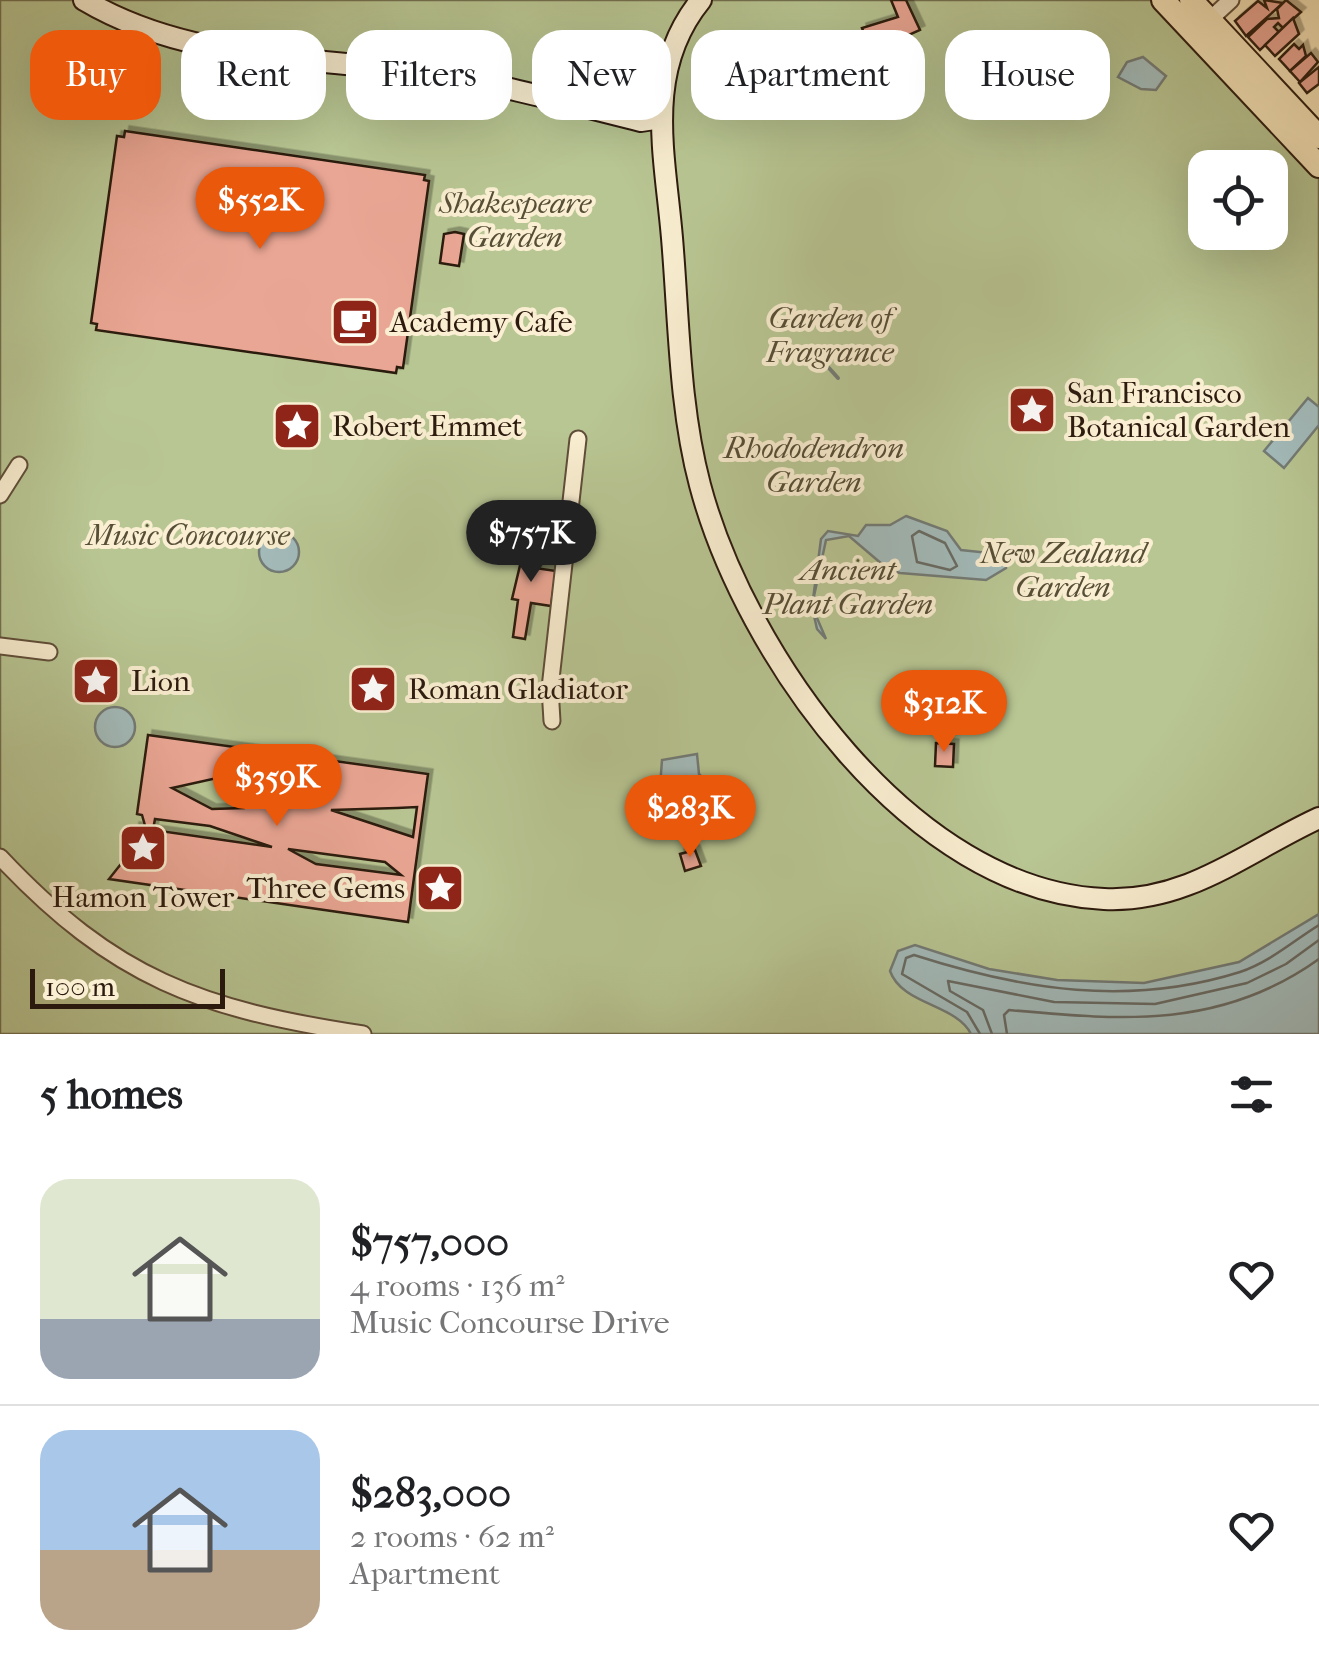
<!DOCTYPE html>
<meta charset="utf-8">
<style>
:root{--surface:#fff;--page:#f2f2f2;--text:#202124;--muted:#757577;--line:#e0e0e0;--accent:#ea580c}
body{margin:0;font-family:"IM FELL French Canon",serif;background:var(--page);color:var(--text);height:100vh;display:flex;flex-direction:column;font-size:38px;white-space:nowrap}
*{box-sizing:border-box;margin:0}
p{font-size:32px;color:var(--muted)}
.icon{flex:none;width:55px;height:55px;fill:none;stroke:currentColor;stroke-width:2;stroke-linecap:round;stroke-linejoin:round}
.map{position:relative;height:1034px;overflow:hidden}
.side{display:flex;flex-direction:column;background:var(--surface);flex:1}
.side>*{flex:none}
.top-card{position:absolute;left:30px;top:30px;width:1260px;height:90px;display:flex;gap:20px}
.buttons{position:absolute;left:1188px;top:150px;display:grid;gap:20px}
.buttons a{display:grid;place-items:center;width:100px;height:100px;border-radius:20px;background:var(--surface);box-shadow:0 10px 40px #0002;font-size:50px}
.scale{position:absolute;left:30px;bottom:25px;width:195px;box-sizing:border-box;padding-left:10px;border:5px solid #2c1a0e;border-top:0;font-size:28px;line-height:35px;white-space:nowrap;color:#2c1a0e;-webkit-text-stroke:8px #faefd2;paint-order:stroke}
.price{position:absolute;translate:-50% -85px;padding:0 22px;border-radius:35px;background:var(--accent);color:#fff;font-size:32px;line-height:65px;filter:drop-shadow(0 2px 5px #0008)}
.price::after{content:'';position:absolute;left:50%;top:60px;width:30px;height:22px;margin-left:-15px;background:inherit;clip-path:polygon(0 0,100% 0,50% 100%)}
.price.selected{background:#222;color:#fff}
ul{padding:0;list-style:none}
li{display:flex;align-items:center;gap:30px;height:250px;padding:0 40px}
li+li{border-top:2px solid var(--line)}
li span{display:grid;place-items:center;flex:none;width:280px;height:200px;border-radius:30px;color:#555}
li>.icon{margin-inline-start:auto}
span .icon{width:120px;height:120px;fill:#fffc;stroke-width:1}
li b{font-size:42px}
h2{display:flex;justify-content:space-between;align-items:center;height:120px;padding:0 40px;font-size:42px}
.tag{padding:0 35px;border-radius:30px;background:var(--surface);box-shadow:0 10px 40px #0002;font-size:35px;line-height:90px}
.tag.selected{background:var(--accent);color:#fff}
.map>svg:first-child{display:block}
.green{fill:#b8c693;stroke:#727050;stroke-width:2.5;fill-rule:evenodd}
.water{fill:#a3bcbc;stroke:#737b76;stroke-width:2.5}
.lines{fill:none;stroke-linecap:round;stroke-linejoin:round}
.shore{stroke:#686b65;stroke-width:2.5}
.stream{stroke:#737b76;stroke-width:4}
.building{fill:#eaa694;stroke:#2c1a0e;stroke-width:2.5;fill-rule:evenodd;filter:url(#shadow)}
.street-casing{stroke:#5f4d39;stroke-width:19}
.secondary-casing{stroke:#2c1a0e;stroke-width:24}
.primary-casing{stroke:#2c1a0e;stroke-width:26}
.street{stroke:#faefd2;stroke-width:15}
.secondary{stroke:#faefd2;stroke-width:20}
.primary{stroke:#f7e6ba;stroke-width:22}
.labels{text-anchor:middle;stroke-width:8;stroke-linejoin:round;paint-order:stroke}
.park-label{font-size:30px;font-style:italic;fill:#564e36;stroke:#faefd2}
.poi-label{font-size:30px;fill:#2c1a0e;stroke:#faefd2;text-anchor:start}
</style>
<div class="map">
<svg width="1319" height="1034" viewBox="0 0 1319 1034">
<defs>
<filter id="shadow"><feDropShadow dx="4.5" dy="-4.5" stdDeviation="0" flood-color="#0004"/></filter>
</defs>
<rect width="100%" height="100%" fill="#f7e6ba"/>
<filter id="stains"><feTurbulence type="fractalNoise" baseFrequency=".002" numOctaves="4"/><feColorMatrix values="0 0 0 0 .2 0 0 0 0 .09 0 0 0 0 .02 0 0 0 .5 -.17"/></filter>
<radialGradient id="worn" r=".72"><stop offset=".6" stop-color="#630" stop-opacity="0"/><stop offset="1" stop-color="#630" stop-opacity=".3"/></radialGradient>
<path class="green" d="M0,0H1152L1319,178V1034H0ZM1205,168H1270V232H1205Z"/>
<g class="water">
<path d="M1143,57L1166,76L1156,90L1141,89L1118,77L1127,62Z"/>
<path d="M1308,398L1319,407V425L1284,468L1264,451Z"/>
<path d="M906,516L947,531L961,550L989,553L996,546L1004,548L1006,568L986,580L900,573L889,570L849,536L826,540L814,596V611L826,639L817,629L812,607L821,539L828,531L858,536L866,525H890Z"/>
<circle cx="279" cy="552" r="20"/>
<circle cx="115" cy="727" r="20"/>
<path d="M697,754L699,774L719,794L705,797L683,781L667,808L650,812L660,787L662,760Z"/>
<path d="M1319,914V1034H971C956,1004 902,1005 890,971L898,951L915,945L989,969L1057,980L1144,983L1239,962Z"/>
</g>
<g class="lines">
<g class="shore">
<path d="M919,531L945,543L957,566L950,570L917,562L912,536Z"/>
<path d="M980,1034L967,1012L902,974L906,958L914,955C1023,990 1129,1007 1240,972C1270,962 1293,941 1319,925"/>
<path d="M992,1034L983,1010L950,991L948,981L1054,1002L1155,1004L1247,983L1286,964L1319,940"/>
<path d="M1007,1034L1004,1015L1009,1010C1121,1020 1220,1030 1319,959"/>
</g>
<g class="stream">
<path d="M1031,76L1057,98"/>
<path d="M829,368L838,378"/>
</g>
</g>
<g class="building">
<path d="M891,0H906L920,30L871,52L862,28L898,17Z"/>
<path d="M1264,0L1283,3L1246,36L1235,21L1258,1L1267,8Z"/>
<path d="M1286,0L1301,12L1283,28L1278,23L1274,27L1279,32L1260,50L1248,37L1267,19L1279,18L1277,9Z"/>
<path d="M1293,18L1299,34L1275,56L1265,45Z"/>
<path d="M1294,44L1299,49L1303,45L1306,56L1290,71L1279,59Z"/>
<path d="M1311,53L1318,62L1300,82L1290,71Z"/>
<path d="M1319,67V84L1307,93L1299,83Z"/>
<path d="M125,131L425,175L424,180L429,181L403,368L397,367L396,373L96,330L97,324L91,323L117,136L124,137Z"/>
<path d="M455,232L464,234L459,266L440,263L444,234Z"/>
<path d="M528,532L540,534L535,568L556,571L551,606L531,603L525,639L513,637L518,600L512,599Z"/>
<path d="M148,735L428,774L408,922L109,879L132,850L135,827L146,829L142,815L137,814ZM217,778L246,787L244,808L212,809L172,788ZM417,807L413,837L331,810L397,808ZM155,819L210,826L272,847L153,830ZM288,849L385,862L401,875L316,864Z"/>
<path d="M936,743L954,744L953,767L935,766Z"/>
<path d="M695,850L701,866L685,871L680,854Z"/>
</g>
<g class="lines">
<g class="street-casing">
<g id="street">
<path d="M1205,24L1231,0"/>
<path d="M0,495L19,465"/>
<path d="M0,646L49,652"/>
<path d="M552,721L550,688L578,439"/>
<path d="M0,857C115,979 200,1009 363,1034"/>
</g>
</g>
<g class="secondary-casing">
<g id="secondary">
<path d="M84,0C190,63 314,56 432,74C503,85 572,104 641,121L661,118"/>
<path d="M701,0C643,71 665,154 672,238C679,320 679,406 700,485C745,655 912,891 1104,899C1188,903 1247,851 1319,818"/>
</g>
</g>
<g class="primary-casing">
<g id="primary">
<path d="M1163,0L1319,166"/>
<path d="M1191,0L1319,137"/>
</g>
</g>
<use href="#street" class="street"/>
<use href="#secondary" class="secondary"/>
<use href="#primary" class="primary"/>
</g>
<defs>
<g id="cafe-square" transform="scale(2.5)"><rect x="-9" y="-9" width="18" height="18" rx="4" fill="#8f2418" stroke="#faefd2"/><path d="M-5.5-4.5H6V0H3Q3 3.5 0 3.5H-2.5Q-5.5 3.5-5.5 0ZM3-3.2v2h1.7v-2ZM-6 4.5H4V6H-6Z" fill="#fff"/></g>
<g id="sight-square" transform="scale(2.5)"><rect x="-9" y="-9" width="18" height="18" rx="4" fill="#8f2418" stroke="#faefd2"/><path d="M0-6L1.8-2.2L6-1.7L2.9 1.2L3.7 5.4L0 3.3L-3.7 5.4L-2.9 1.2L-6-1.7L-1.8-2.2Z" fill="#fff"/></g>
</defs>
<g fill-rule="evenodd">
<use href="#cafe-square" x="355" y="322"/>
<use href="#sight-square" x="1032" y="410"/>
<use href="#sight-square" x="297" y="426"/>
<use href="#sight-square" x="96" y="681"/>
<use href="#sight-square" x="373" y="689"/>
<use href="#sight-square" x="143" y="848"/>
<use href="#sight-square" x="440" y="888"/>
</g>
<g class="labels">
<g class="park-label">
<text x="515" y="213">Shakespeare<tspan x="515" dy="34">Garden</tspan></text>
<text x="830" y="328">Garden of<tspan x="830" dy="34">Fragrance</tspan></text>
<text x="814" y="458">Rhododendron<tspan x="814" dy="34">Garden</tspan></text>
<text x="188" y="545">Music Concourse</text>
<text x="1063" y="563">New Zealand<tspan x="1063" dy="34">Garden</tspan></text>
<text x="848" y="580">Ancient<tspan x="848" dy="34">Plant Garden</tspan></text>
</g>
<g class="poi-label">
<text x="390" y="332">Academy Cafe</text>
<text x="1067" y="403">San Francisco<tspan x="1067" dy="34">Botanical Garden</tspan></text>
<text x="332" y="436">Robert Emmet</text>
<text x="131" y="691">Lion</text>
<text x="408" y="699">Roman Gladiator</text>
<text x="405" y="898" text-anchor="end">Three Gems</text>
<text x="143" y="907" text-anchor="middle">Hamon Tower</text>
</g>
</g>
<rect width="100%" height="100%" filter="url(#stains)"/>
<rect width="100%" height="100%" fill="url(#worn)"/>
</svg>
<div class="buttons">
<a><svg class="icon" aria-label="locate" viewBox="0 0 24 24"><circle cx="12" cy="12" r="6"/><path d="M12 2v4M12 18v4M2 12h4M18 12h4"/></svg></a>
</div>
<div class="scale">100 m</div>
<b class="price" style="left:260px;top:252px">$552K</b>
<b class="price selected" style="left:531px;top:585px">$757K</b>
<b class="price" style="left:944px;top:755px">$312K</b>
<b class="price" style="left:277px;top:829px">$359K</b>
<b class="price" style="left:690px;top:860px">$283K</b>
<div class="top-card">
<a class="tag selected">Buy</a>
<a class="tag">Rent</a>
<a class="tag">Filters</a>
<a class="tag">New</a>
<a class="tag">Apartment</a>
<a class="tag">House</a>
</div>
</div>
<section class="side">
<h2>5 homes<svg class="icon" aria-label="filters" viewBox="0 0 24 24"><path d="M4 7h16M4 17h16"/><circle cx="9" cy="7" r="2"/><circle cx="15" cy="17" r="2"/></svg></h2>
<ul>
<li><span style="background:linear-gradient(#dfe7d0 70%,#9aa5b1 0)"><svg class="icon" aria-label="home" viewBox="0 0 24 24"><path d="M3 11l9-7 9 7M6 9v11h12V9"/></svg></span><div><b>$757,000</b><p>4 rooms · 136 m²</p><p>Music Concourse Drive</p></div><svg class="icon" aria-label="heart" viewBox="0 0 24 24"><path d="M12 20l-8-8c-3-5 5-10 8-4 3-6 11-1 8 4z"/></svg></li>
<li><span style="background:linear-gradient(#a9c7e8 60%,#b9a48a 0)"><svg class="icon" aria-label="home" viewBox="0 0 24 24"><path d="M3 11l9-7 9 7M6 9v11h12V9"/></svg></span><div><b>$283,000</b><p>2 rooms · 62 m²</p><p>Apartment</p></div><svg class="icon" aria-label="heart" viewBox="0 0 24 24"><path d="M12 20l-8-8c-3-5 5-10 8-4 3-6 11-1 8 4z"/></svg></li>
</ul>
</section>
